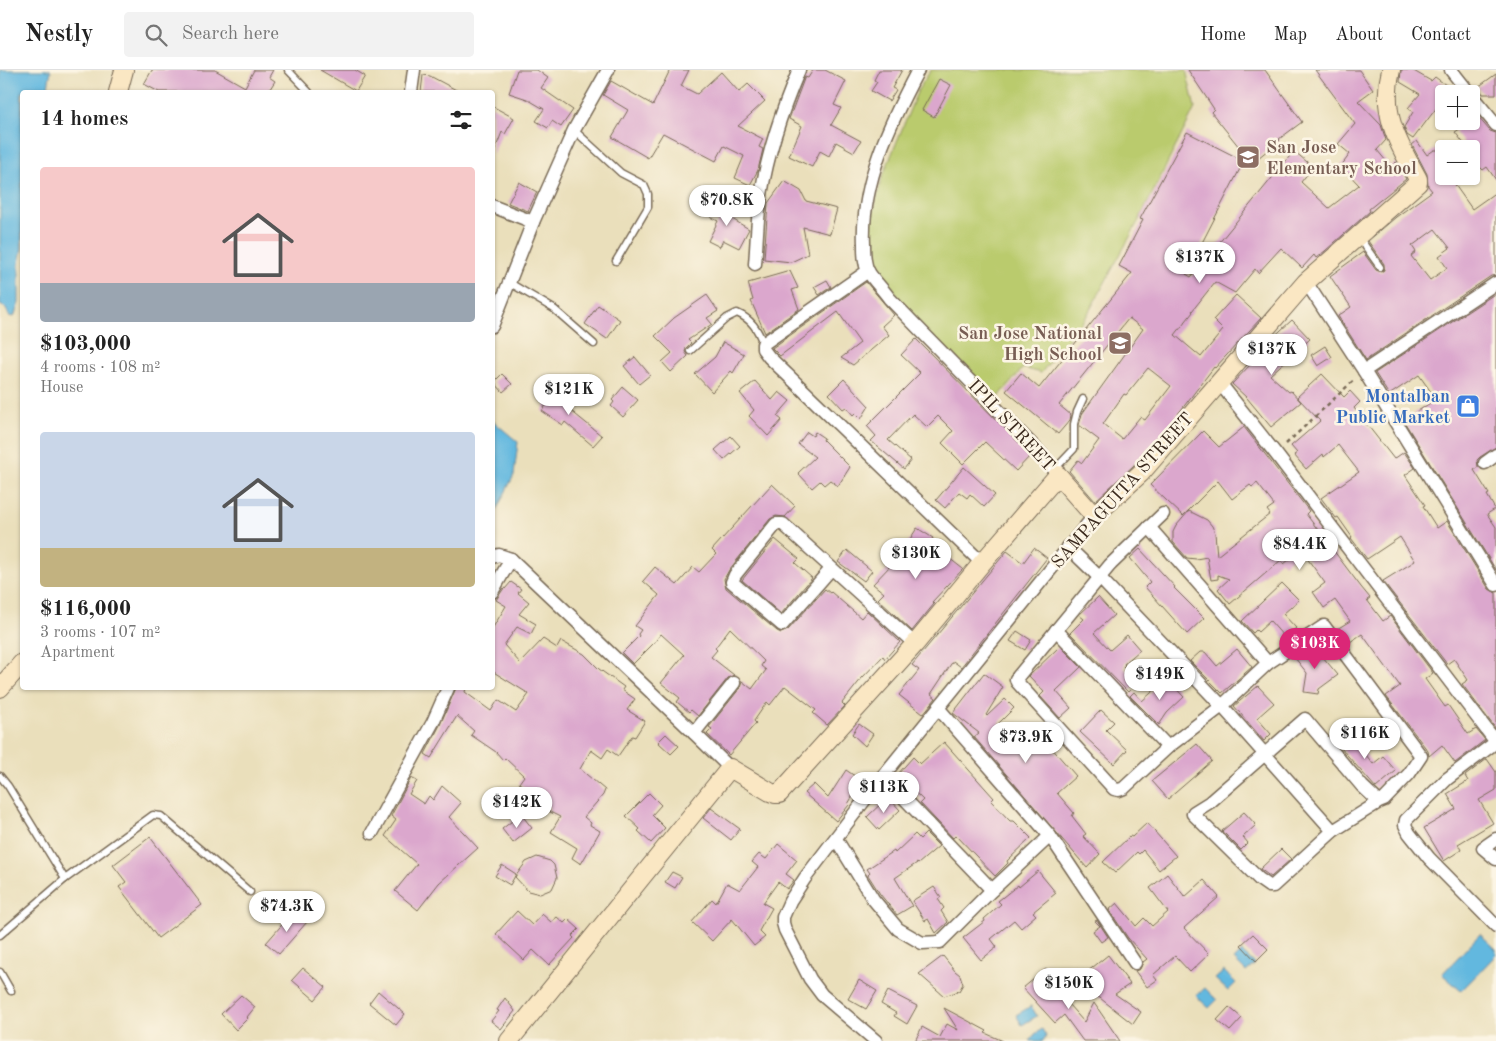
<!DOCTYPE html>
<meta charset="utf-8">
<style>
:root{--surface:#fff;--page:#f2f2f2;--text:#222;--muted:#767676;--line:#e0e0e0;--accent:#db2777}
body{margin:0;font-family:"Old Standard TT",serif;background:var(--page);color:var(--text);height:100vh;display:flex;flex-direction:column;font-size:19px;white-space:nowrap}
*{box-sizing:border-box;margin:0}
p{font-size:16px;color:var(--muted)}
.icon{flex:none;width:28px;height:28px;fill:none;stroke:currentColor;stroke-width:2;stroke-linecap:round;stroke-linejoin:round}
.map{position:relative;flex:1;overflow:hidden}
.drawer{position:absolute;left:20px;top:20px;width:475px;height:600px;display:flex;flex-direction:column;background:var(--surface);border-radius:5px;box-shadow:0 1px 4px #0004}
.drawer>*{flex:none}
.tools{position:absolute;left:1435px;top:15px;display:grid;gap:10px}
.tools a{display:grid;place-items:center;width:45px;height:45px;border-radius:5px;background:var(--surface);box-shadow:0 1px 4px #0004;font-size:25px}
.price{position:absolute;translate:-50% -42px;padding:0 11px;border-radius:18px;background:#fff;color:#222;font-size:16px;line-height:32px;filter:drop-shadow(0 1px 2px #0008)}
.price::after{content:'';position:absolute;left:50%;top:30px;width:15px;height:11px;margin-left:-8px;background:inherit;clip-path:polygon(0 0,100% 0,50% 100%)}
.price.current{background:var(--accent);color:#fff}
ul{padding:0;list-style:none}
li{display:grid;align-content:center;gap:10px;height:265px;padding:0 20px}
li span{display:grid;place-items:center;height:155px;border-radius:5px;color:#555}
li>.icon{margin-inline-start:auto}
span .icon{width:90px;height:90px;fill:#fffc;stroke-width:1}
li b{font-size:21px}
h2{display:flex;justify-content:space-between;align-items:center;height:60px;padding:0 20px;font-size:21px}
header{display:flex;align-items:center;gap:30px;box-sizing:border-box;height:70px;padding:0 25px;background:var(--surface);border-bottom:1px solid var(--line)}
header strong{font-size:24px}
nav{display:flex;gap:28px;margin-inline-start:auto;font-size:18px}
.search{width:350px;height:45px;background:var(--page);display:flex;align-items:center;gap:12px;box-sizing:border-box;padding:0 18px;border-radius:5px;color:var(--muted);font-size:19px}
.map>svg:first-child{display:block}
.green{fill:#bacb6d;stroke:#7a7a46}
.water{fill:#62b8df;stroke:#4e717e}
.building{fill:#dba7cd;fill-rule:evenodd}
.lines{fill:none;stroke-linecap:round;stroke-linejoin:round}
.lane-casing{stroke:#786955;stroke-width:9}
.street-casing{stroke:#786955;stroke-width:15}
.secondary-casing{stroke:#786955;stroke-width:20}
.path{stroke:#786955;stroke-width:2.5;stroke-dasharray:4 4;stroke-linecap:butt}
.lane{stroke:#fff;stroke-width:6}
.street{stroke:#fff;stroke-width:12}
.secondary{stroke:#fae7c3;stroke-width:18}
.labels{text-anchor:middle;stroke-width:5;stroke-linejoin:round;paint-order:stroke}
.education-label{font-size:18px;font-weight:bold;fill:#785e54;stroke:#fcf5e5;text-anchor:start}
.shop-label{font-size:18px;font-weight:bold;fill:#366cbe;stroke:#fcf5e5;text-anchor:end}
.street-label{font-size:18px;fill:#3b2a1e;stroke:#fcf5e5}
</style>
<header>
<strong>Nestly</strong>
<div class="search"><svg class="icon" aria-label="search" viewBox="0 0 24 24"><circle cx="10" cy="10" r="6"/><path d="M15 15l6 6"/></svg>Search here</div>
<nav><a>Home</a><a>Map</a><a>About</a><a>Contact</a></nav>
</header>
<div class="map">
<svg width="1496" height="971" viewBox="0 0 1496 971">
<rect width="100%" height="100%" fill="#fcf5e5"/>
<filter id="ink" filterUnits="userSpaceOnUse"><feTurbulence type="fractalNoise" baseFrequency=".02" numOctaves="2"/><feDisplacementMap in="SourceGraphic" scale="10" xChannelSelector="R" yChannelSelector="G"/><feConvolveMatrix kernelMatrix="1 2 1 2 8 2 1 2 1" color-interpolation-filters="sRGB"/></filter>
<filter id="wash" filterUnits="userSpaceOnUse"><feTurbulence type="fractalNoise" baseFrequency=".0096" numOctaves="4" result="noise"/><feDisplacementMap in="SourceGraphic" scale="20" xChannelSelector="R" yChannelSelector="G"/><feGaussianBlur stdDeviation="1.12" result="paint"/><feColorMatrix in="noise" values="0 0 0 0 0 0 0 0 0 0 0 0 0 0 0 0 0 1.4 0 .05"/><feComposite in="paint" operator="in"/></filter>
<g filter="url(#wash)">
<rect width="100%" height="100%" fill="#eadfbb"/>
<path class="green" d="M931,0H1186L1195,38L1138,152L1086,247L1041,303L1023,298L996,330L919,256L867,181L871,150L882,108L918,20Z"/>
<g class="water">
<path d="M0,0H51L47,22H22V179L19,193V233L14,247L9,246L6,238L0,235Z"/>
<path d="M493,351L518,372L514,405L493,447Z"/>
<path d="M1480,864L1496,879V885L1461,921L1442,904Z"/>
<path d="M1242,882L1255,894L1246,902L1234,890Z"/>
<path d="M1224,901L1236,913L1228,921L1215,909Z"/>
<path d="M1205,918L1217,930L1209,938L1196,926Z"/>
<path d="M1031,936L1037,946L1022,955L1016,945Z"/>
<path d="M1042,959L1046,966L1043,971H1030L1035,964Z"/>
</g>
<g id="blocks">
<g class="building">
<path d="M152,0H215L245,17L254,0H273L269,7L275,11L268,22H159L144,14Z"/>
<path d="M320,0H355L365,6L356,21Z"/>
<path d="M517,0H537L548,8L541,18L573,40L561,57L552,51L548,58L536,51L544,39L527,29L509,23Z"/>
<path d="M670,0H689L681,16L697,24L721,2L739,22L748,14L765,31L738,56L763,69L759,77L763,79L758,100L750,115L735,108L744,86L724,76L716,91L663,63L648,88L612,67L628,40L603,25L611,11L653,35Z"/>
<path d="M813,0H825L846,11L834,35L841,38L831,55L861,71L854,82L836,72L829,86L820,81L812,97L789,86L802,56L789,49L804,9L805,7L808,8Z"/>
<path d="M879,0H902L892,18L896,20L889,31L871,21L877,12L874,10Z"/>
<path d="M1188,0H1265L1302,52L1279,69L1280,70L1252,93L1211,42L1214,39Z"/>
<path d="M1315,0H1359L1373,20L1358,31L1381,55L1386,70L1377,80L1391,97L1396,92L1406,109L1369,139L1370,141L1325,181L1316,188L1314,185L1302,198L1281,178L1258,203L1255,199L1235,223L1215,212L1192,241L1193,242L1175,265L1201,287L1223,260L1213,250L1236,225L1261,248L1215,298L1214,297L1178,344L1133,396L1095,431L1069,401L1078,390L1082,393L1099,370L1079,355L1082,344L1143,259L1129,248L1059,335L1071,345L1070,350L1058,364L1006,321L1021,303L1039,318L1132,203L1119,196L1143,150L1140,149L1187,62L1244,91L1186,204L1191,207L1294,81L1313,97L1301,112L1329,138L1359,115L1341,96L1350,84L1338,74L1355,54ZM1148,298L1171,316L1145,350L1140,347L1122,369L1103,354L1124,324L1126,325Z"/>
<path d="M1401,0H1412L1431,11L1435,7L1458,24H1444V28L1413,69L1407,65L1404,57L1413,42L1408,38L1420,24L1400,12Z"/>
<path d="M1496,4V24H1483L1478,17Z"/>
<path d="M423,5L430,6L460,22H421Z"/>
<path d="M939,9L951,15L934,47L922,40Z"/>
<path d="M492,36L514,48L505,64L502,62L493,85Z"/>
<path d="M1471,39L1490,61L1496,63V110L1487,97L1483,100L1480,97L1471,103V79H1468L1455,62L1463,57L1456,51H1471Z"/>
<path d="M1417,71L1427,85L1434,80H1438L1444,88V106H1467L1455,115L1472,139L1496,122V205L1491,206L1366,290L1338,246L1351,237L1330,206L1363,182L1376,200L1381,202L1384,200V194L1368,171L1396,147L1432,121L1428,116L1427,104L1412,75ZM1435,159L1450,178L1439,186L1447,198L1430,210L1411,186L1416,182L1412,176Z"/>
<path d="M784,111L801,121L806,131L837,139L830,164L803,157L808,184L791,192L764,189L768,133Z"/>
<path d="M519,112L537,122L528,141L508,133Z"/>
<path d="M719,132L736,141L732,149L749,159L739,178L723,170L720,177L708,171L718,151L710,147Z"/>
<path d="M790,201L798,218L792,220L799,239L765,263L751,231L753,230L748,213Z"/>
<path d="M827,210L831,217L819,225L814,217Z"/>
<path d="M866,212L894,245L882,256L889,265L853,295L841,288L860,273L838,242L780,286L772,278Z"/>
<path d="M1496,223V377L1480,387L1477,390L1478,397L1474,400L1489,424L1487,425L1495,439L1487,444L1496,457V500L1405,353L1416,345L1415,343L1436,329L1419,305L1389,325L1375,303Z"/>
<path d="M707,225L718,241L707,248L712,254L688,270L691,273L686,278L685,282L688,286L671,302L662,292L672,283L655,266L674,248Z"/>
<path d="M598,235L620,250L607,269L585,254Z"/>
<path d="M1292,250L1310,269L1270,305L1289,322L1291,321L1301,332L1271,357L1247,328L1232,314L1269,275L1267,273L1269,271Z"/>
<path d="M916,269L1031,385L1016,401L985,372L963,394L942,373L953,361L938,346L927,357L913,344L888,370L911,390L904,399L871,371L876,366L867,356L920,303L901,285Z"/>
<path d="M723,272L744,284L733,303L731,301L712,322L695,304L715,287Z"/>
<path d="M1325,276L1332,287L1318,296L1311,285Z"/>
<path d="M635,287L650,305L639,314L624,296Z"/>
<path d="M502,304L512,314L503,322L494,312Z"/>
<path d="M1322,304L1344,327L1350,321L1360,332L1354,338L1394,389L1404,382L1415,398L1405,405L1425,435L1423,436L1437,458L1447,451L1489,519L1496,523V659L1462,614L1468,610L1454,589L1447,594L1383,511L1415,491L1400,467L1367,489L1351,468L1352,467L1338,447L1336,448L1321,428L1359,402L1338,375L1324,387L1323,384L1306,399L1294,385L1297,383L1291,376L1320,351L1297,327Z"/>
<path d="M844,309L869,336L861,349L855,343L853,345L846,337L843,339L829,324Z"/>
<path d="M755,311L772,330L779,322L790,331L777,346L782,350L768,366L749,346L754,340L740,323Z"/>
<path d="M623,317L638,330L623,347L611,336L614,332L612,330Z"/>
<path d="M557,318L576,330L570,340L602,366L593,376L565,352L563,355L542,341Z"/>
<path d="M1244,357L1309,441L1306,444L1361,517L1370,528L1367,530L1383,551L1390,546L1433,603L1425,609L1445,637L1448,635L1468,664L1476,659L1485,670L1455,693L1442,675L1429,686L1428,681L1386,626L1400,616L1362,564L1347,574L1337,559L1350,551L1335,530L1324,538L1313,522L1325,513L1301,480L1284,494L1281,490L1230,534L1218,519L1229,509L1218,505V509L1211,510L1207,487L1196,489L1187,488L1173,472V462L1176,456L1189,441L1207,450L1212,456L1215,463L1217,486L1270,444L1267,440L1274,435L1257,413L1252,417L1250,415L1232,429L1218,411L1183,446L1150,415L1203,361L1219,377Z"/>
<path d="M807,362L813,366L815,362L824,368L823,370L850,397L838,416L830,410L824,415L820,411L812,418L798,403L815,387L798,374Z"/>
<path d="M731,366L740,376L724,390L715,380Z"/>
<path d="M964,397L995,425L984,437L970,424L967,428L959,422L945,438L936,430Z"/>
<path d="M772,414L795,436L785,447L776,446L770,449L729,500L724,509L726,518L777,561L781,563L788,560L825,519L830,523L831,522L861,548L867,541L900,572L885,589L883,586L862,608L842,633L845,636L827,655L813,643L816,640L785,616L770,635L767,632L754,651L756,653L729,685L707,664L712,659L709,657L740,618L742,611L752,619L766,600L761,596L764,591L730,558L715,578L717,580L711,587L734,605L728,608L698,646L691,640L689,642L677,632L680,628L661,613L684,585L661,564L653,574L633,594L622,583L639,566L638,564L641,560L635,556L659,525L643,511L655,497L677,515L693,497L699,502L716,484L712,480Z"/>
<path d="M917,458L933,468L930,473L963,499L932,532L934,534L912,561L878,529L884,523L873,514L891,495L893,496Z"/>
<path d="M775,469L799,489L795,493L812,508L781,544L742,510Z"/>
<path d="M1034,478L1047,488L961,597L953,591L931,624L936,628L923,644L899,625L919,600L912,595L1007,481L1023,493Z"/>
<path d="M1140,479L1175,517L1174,518L1204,548L1187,564L1145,517L1150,512L1130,488Z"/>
<path d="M847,480L872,501L864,511L838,492Z"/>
<path d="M511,512L521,519L518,523L529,532L519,544L536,554L531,564L517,557L504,575L520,593L543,569L557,578L561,571L584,584L599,599L624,617L622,620L635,629L627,640L645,651L635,667L632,666L618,686L608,679L602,688L591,680L580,699L605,720L603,725L584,747L591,753L590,755L600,761L581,794L572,788L577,778L551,762L560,747L548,741L550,737L519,713L524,706L505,688L503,690L496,682L471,665L474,661L457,646L431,688L425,684L440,655L456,618H466L465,622L491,641L498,630L516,642L529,624L492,601V559L506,536L496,530L504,518L505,519Z"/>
<path d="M1282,513L1299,530L1283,544L1296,558L1285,568L1270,551L1258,562L1256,560L1253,563L1242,551Z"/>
<path d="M1098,527L1114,545L1094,563L1110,580L1127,565L1140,580L1124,594L1125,595L1123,597L1138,612L1128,622L1070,563L1084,549L1079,545Z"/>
<path d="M1017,561L1031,570L1025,580L1010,571Z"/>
<path d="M1312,574L1338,605L1319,619L1318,624L1304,622L1307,603L1295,588Z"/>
<path d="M1060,576L1081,597L1056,621L1071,638L1060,648L1040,626L1044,622L1029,606Z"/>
<path d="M1237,579L1252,597L1222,623L1190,591L1200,582H1205L1217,596Z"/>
<path d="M984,603L1003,617L986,645L987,646L1005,629L1014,638L999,653L1017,674L1030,662L1046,679L1050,676L1076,706L1057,723L1074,743L1072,746L1086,764L1083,766L1100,784L1087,798L974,667L979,663L953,643Z"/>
<path d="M1167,609L1184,627L1167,643L1159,655L1130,626L1134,622L1142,631Z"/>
<path d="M1258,616L1274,633L1257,648L1271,664L1264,671L1234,636Z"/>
<path d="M1101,640L1114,652L1106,660L1127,680L1114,694L1080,662Z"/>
<path d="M859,654L873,664L865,676L852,664Z"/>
<path d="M1346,659L1373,694L1383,686L1396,701L1376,718L1333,669Z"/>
<path d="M666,664L679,676L671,684L658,672Z"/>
<path d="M944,672L994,728L991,731L1010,751H1014L1031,768L1007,791L1008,793L995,806L956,765L953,768L920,733L923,730L897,705L913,687L920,694Z"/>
<path d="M1197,674L1212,691L1168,729L1152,711Z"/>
<path d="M1487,689L1496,702V720L1479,730L1493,753L1458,774L1461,780L1444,791L1424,758L1456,739L1447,724L1468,711L1465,706Z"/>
<path d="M846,700L862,711L848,734L849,735L836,751L804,723L814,714L828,728Z"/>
<path d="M411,708L417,711L409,724L424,734L429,726L433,730L442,716L461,733L449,747L478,778L439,813L418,840L395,821L417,794L385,766L396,750L391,746Z"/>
<path d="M649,723L661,735L652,745L665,758L651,773L638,761L640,759L626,746Z"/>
<path d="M888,727L900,740L879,760L867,747Z"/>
<path d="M711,738L740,759L731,770L703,748Z"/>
<path d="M1244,742L1256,755L1243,767L1248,773L1241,780L1222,761Z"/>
<path d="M521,744L532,758L513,773L502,759Z"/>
<path d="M1147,753L1176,786L1159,800L1143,780L1139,784L1137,782L1115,803L1103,792L1130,766L1132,767Z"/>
<path d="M926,763L939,776L918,794L917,793L895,808L912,836L897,845L880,824L868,805L870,803L867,799L894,781L895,783L915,764L920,769Z"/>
<path d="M150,767L202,835L158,868L119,817L126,812L113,795Z"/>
<path d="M778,774L797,790L786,804L794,810L787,819L778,812L763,833L772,838L759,861L765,867L754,876L732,849L712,871L692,852L712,829L716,833L727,813L740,820L758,797L752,792L759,784L766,789Z"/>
<path d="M1281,779L1291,789L1271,807L1260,799Z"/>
<path d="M537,787L550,791L554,795L557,808L552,819L540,824L528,821L515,807L526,792Z"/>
<path d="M502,795L516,804L510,815L495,806Z"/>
<path d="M1038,801L1056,823L1033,842L1036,845L1021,858L1014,850L991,869L997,877L981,890L963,868L985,851L984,849L1001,834L998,831L1018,815L1019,817Z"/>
<path d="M672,802L682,807L675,818L665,812Z"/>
<path d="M1167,804L1185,827L1204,810L1219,827L1184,858L1209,884L1190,902L1175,886L1153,905L1157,910L1147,917L1135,901L1140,899L1143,892L1147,889L1128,868L1109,840L1117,833L1136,856L1144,848L1152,856L1168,842L1150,818Z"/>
<path d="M934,817L941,827L938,829L944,838L941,841L948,852L936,863L928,849L925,851L912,831Z"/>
<path d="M294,841L307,852L279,884L266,873Z"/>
<path d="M517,841L532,855L542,844L551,852L557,847L564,853L568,849L579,859L572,866L574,868L549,895L533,880L524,890L496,864Z"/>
<path d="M1097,850L1108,867L1101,872L1093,861L1100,856L1095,851Z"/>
<path d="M1253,864L1268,879L1256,891L1241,875Z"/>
<path d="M1108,885L1130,914L1115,924L1141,942L1133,954L1077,910Z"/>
<path d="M943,886L955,901L960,905L963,914L959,921L944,926L919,904Z"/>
<path d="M303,898L326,917L315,930L292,910Z"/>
<path d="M1046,899L1058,913L1053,917L1084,952L1094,933L1120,971H1083L1064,945L1055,953L1023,918Z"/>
<path d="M859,910L877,921L866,939L848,929Z"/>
<path d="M378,921L405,944L396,955L369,933Z"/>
<path d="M888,921L917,936L907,954L894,946L896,943L881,934Z"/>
<path d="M241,925L255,937L247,947L248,948L236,960L221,944Z"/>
<path d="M505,928L515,941L501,959L491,951L499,941L497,940Z"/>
<path d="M1229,937L1242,948L1230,961L1217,950Z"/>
<path d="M944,938L987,961L985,963L1003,971H915L922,957L940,967L947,954L958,960Z"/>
</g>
</g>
</g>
<g filter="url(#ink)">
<use href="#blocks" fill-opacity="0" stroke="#786955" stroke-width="1"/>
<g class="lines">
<g class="lane-casing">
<g id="lane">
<path d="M288,0L309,22"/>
<path d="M574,60L621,103L644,115L648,124V137L616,191"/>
<path d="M1358,166L1380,197"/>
<path d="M510,213L554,239L594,274"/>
<path d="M690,281L727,248L737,243C751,249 758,259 763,274"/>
<path d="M1054,400L1074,379V354L1077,342L1083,329"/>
<path d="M0,706L8,716L65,809L0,865"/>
<path d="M65,809L153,745L161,746L250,822"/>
<path d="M0,902L11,921"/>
</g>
</g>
<g class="street-casing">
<g id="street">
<path d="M918,0C890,53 861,113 864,174C864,183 864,193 868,201C873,210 883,219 889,228L1041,384L1058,405"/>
<path d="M1451,0L1470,24"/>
<path d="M411,22L414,0"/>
<path d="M1471,25L1496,55"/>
<path d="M492,136L533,152L574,60L608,0"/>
<path d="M755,194C757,171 757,147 761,125C768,81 782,40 799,0"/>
<path d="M868,201L763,274V279L769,287L982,493"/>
<path d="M1306,212L1364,301L1496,515"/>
<path d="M492,256L533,152"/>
<path d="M1364,301L1496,213"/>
<path d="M1219,312L1276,384L1496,672"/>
<path d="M1485,393L1496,385"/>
<path d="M1163,444L1110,495L1016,609L1017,612L1114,719L1119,720L1124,718L1168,677L1222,636L1268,593L1324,556L1421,686L1409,704L1384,730L1379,732L1362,716L1305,649L1210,732L1194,742L1193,744L1259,809L1269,816H1273L1333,761L1379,732"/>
<path d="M1149,457L1268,593"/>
<path d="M1068,477L1099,507L1222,636L1333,761"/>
<path d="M492,487L499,485L511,489L694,663"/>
<path d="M831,499L782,555L732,512L735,505L776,454H783L915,574"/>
<path d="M492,522L511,489"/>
<path d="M1056,560L1168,677"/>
<path d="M939,639L1050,766L1135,893"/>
<path d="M1496,672L1447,709L1406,750L1405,755L1409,763L1429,788L1496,856"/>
<path d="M730,698L694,663L734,613"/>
<path d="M883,706L992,820"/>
<path d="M372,763L433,652L448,618"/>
<path d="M836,769L873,829L898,859L922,873L940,872L992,820L1050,766"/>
<path d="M1496,769L1483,778L1496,789"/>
<path d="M876,971L822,925L810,909L785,860L783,853V847L790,831L805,808L883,706L1094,446"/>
</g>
</g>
<g class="secondary-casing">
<g id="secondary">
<path d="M118,22L124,0"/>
<path d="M0,618L22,593"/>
<path d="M509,971L730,698L770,722L775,724H779L915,574L982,493L1058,405L1094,446L1141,403L1306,212L1418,113V109C1398,73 1380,43 1391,0"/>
</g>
</g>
<path class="path" d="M1286,374L1355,309"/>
<use href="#lane" class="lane"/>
<use href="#street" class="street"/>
<use href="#secondary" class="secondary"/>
</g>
</g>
<defs>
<g id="school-square" transform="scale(1.25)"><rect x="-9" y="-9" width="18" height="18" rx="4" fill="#8d6e63" stroke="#fcf5e5"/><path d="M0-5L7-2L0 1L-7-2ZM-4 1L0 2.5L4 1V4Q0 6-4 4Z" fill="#fff"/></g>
<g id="shop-square" transform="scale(1.25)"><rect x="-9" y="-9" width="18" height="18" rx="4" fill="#3f7fe0" stroke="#fcf5e5"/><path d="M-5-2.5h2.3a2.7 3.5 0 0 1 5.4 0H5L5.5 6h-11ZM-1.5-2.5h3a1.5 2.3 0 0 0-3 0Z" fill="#fff"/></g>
</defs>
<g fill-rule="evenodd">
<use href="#school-square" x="1248" y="87"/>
<use href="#school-square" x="1120" y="273"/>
<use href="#shop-square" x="1468" y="336"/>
</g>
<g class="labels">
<g class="education-label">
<text x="1266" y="83">San Jose<tspan x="1266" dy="21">Elementary School</tspan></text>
<text x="1102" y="269" text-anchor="end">San Jose National<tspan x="1102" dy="21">High School</tspan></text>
</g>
<g class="shop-label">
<text x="1450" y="332">Montalban<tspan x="1450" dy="21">Public Market</tspan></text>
</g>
<g class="street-label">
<text transform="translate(1012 355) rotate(47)" y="6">IPIL STREET</text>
<text transform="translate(1122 420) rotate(-48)" y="6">SAMPAGUITA STREET</text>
</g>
</g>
</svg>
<div class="tools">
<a>+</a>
<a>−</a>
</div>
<b class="price" style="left:727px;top:157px">$70.8K</b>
<b class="price" style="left:1200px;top:214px">$137K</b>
<b class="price" style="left:1272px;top:306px">$137K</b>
<b class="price" style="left:569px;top:346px">$121K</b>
<b class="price" style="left:1300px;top:501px">$84.4K</b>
<b class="price" style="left:916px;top:510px">$130K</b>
<b class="price current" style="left:1315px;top:600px">$103K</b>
<b class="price" style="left:1160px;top:631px">$149K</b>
<b class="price" style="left:1365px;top:690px">$116K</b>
<b class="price" style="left:1026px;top:694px">$73.9K</b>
<b class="price" style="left:884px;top:744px">$113K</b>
<b class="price" style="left:517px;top:759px">$142K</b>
<b class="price" style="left:287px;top:863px">$74.3K</b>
<b class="price" style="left:1069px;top:940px">$150K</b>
<section class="drawer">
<h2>14 homes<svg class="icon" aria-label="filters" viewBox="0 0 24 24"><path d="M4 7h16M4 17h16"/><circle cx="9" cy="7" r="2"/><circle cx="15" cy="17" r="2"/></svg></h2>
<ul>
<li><span style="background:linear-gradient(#f6c9c9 75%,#9aa5b1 0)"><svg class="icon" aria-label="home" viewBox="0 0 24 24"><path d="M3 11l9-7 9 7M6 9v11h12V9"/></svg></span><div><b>$103,000</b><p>4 rooms · 108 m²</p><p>House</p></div></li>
<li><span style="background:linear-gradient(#c9d6e8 75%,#c2b280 0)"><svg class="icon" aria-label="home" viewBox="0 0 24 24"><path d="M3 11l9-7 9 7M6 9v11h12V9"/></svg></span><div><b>$116,000</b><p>3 rooms · 107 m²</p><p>Apartment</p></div></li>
</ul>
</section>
</div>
